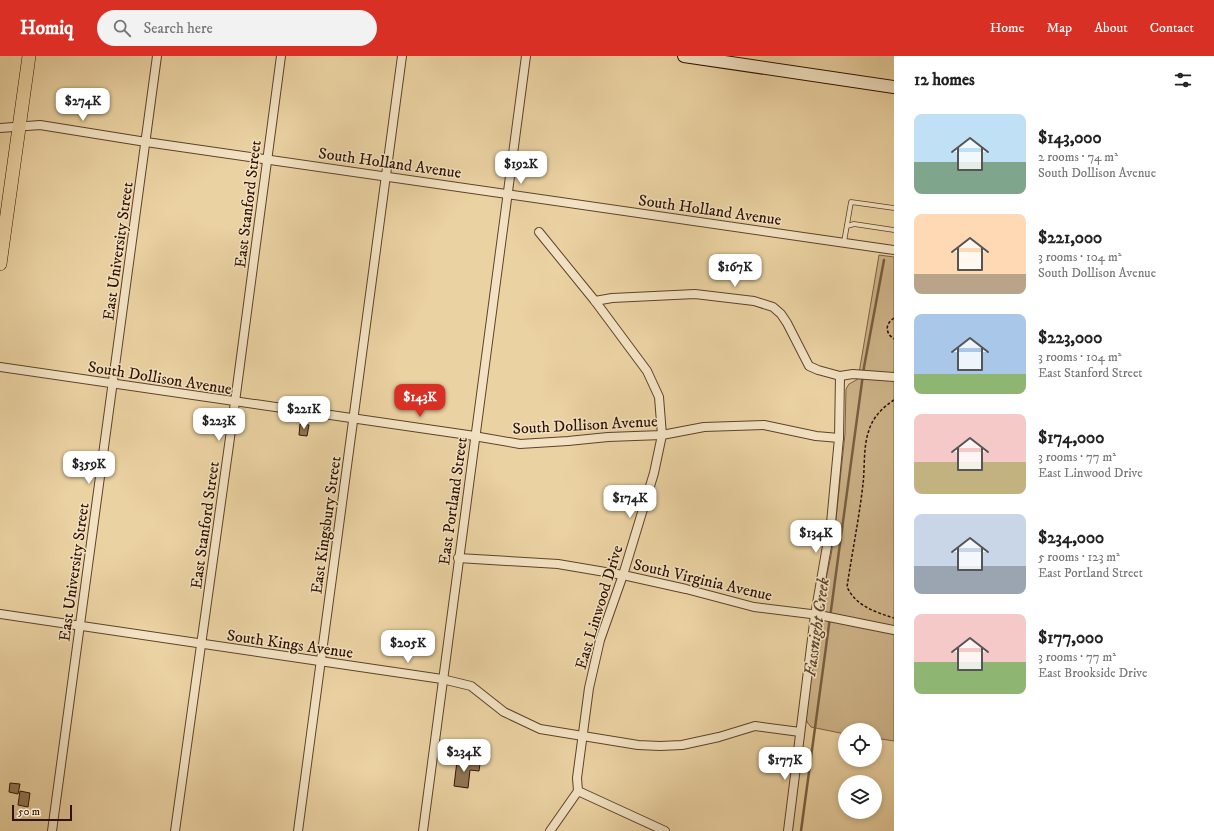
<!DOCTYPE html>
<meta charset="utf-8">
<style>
:root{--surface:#fff;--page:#f2f2f2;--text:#222;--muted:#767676;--accent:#d93025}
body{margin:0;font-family:"IM FELL DW Pica",serif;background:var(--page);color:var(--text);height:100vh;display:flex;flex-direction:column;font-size:15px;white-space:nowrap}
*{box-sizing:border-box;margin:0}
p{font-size:13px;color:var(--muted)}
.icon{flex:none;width:22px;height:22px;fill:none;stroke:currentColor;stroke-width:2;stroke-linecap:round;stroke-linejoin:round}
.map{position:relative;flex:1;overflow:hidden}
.sheet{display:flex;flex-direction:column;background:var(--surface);width:320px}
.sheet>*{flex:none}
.controls{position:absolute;left:838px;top:667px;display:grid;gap:8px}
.controls a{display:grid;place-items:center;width:44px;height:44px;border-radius:50%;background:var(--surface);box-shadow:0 2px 6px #0003;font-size:20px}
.scale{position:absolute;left:12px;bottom:10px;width:60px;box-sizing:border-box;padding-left:4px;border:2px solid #2f1200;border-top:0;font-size:11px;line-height:14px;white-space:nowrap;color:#2f1200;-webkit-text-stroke:3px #f2e2c3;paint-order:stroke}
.price{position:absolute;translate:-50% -34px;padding:0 9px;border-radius:8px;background:#fff;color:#222;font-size:13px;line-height:26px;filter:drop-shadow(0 1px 2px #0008)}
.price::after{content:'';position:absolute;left:50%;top:24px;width:12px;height:9px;margin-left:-6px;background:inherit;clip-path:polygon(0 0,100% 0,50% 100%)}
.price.selected{background:var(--accent);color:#fff}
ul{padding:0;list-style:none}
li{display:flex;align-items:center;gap:12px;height:100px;padding:0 20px}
li span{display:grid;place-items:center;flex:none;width:112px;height:80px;border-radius:8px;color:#555}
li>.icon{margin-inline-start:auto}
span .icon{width:48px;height:48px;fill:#fffc;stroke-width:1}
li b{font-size:17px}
h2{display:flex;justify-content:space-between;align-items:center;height:48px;padding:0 20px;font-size:17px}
header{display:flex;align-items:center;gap:24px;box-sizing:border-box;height:56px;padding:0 20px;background:var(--accent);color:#fff}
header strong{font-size:19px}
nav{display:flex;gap:22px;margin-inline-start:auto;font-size:14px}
.search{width:280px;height:36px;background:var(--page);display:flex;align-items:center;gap:10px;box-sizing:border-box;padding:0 14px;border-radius:22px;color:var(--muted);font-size:15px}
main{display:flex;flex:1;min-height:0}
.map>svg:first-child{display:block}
.green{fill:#cbb186;stroke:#7d6243}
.water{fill:#ab916b;stroke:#795e40}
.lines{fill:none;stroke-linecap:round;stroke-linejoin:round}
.stream{stroke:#795e40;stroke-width:2.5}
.building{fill:#917654;stroke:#2f1200}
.service-casing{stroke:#5e4228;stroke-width:5.5}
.minor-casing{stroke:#5e4228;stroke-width:10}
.secondary-casing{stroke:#2f1200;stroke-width:14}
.primary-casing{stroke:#2f1200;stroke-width:14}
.path{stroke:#2f1200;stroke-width:1.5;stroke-dasharray:3 2;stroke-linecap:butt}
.service{stroke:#f2e2c3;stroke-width:4}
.minor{stroke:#f2e2c3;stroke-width:8}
.secondary{stroke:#f2e2c3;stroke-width:12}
.primary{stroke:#ebd2a2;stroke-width:13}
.labels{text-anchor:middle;stroke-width:3;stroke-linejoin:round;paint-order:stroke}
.street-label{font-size:16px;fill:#2f1200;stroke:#f2e2c3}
.water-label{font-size:17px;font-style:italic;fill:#61452b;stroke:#f2e2c3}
</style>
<header>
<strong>Homiq</strong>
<div class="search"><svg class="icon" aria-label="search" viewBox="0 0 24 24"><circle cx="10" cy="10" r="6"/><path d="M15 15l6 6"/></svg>Search here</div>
<nav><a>Home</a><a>Map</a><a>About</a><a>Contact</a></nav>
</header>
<main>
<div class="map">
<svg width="894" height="775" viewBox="0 0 894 775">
<rect width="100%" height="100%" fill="#ebd2a2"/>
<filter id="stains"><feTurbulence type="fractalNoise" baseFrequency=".005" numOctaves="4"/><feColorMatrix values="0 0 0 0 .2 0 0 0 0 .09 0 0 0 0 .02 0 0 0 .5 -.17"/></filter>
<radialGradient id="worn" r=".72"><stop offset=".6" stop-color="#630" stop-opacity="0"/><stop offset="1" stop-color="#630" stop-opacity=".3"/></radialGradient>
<path class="green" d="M879,199L894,201V685L875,682V674H845V678L811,671L807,666L806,660L821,545L831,500L836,463L845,378L846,333L849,328L858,323Z"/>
<path class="water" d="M475,688L481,689V693L483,697L480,700L474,695Z"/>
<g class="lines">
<path class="stream" d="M801,775L864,311L884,204"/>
</g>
<g class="building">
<path d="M300,368L309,369L307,380L299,379Z"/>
<path d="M457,705L480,708L479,715L470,714L468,732L454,730Z"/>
<path d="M10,727L20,728L18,738L9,736Z"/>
<path d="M20,735L30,737L28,751L18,749Z"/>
</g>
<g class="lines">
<g class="service-casing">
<g id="service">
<path d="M847,170L854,168L894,174"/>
<path d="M844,186L851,146L894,152"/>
</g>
</g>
<g class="minor-casing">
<g id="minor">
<path d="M0,72L40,69L146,86L894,194"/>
<path d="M539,176L595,245L647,315L659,341L662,379L654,417L623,519L600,584L589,632L577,722L578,735L550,775"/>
<path d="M595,245L612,242L695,238L754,245L773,251L781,258L787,267L809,310L818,314L840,320L853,318L894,321"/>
<path d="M0,311L468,379L520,388L568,385L608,381L662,379L704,371L764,369L816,380L839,382"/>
<path d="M458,502L558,508L623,519L686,533L754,551L819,559L894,574"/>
<path d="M0,558L442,623L471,630L504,656L540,673L638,689L660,690L682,689L719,681L755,670L800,676"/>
<path d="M578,735L665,775"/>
<path d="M52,775L157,0"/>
<path d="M175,775L235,346L281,0"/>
<path d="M298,775L402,0"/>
<path d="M423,775L526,0"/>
<path d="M788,775L815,559L831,467L839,382L840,320"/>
</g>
</g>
<g class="secondary-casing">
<path id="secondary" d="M684,0L894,31"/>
</g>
<g class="primary-casing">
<path id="primary" d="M0,208L29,0"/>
</g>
<g class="path">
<path d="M894,262C885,268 885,277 894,283"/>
<path d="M894,344C883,351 873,361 869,374C863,391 865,411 863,428C859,463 852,497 847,531C856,550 875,556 894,562"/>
</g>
<use href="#service" class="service"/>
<use href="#minor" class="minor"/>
<use href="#secondary" class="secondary"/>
<use href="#primary" class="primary"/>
</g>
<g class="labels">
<g class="street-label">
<text transform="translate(390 106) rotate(8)" y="6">South Holland Avenue</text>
<text transform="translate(247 148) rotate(-83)" y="6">East Stanford Street</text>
<text transform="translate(710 153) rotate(8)" y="6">South Holland Avenue</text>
<text transform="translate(117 195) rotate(-82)" y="6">East University Street</text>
<text transform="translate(160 321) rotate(9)" y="6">South Dollison Avenue</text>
<text transform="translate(585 368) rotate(-3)" y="6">South Dollison Avenue</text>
<text transform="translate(452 445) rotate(-82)" y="6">East Portland Street</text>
<text transform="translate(204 469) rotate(-82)" y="6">East Stanford Street</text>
<text transform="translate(325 469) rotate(-82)" y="6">East Kingsbury Street</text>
<text transform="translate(73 516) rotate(-82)" y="6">East University Street</text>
<text transform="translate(703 523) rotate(13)" y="6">South Virginia Avenue</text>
<text transform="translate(598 551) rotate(-73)" y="6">East Linwood Drive</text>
<text transform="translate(290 587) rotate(8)" y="6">South Kings Avenue</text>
</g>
<g class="water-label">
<text transform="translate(816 571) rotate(-82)" y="6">Fassnight Creek</text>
</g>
</g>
<rect width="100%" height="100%" filter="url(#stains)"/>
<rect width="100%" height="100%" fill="url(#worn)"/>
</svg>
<div class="controls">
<a><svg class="icon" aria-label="locate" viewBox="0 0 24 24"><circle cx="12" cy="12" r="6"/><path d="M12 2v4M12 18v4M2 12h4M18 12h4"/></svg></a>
<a><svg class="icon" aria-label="layers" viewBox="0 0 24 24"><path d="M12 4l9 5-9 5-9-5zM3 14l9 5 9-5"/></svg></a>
</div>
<div class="scale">50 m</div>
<b class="price" style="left:83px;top:66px">$274K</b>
<b class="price" style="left:521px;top:129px">$192K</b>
<b class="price" style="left:735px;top:232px">$167K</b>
<b class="price selected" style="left:420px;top:362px">$143K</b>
<b class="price" style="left:304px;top:374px">$221K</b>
<b class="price" style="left:219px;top:386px">$223K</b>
<b class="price" style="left:89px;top:429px">$359K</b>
<b class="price" style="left:630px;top:463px">$174K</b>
<b class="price" style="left:816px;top:498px">$134K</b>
<b class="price" style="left:408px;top:608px">$205K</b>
<b class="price" style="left:464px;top:717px">$234K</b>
<b class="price" style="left:785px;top:725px">$177K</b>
</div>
<section class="sheet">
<h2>12 homes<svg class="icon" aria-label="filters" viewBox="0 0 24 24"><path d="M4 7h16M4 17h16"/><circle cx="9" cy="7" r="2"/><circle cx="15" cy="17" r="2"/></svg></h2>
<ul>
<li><span style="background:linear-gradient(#bfe0f5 60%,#7fa58c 0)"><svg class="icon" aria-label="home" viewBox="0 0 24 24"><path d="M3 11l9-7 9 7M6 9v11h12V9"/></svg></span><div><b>$143,000</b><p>2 rooms · 74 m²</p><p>South Dollison Avenue</p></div></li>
<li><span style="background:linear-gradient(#ffd9b3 75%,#b9a48a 0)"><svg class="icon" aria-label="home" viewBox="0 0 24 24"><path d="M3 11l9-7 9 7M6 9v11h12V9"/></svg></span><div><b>$221,000</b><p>3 rooms · 104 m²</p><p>South Dollison Avenue</p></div></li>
<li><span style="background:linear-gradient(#a9c7e8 75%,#8fb573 0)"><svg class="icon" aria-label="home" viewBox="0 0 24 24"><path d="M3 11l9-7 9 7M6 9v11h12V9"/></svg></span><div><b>$223,000</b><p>3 rooms · 104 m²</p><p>East Stanford Street</p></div></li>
<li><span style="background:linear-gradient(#f6c9c9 60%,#c2b280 0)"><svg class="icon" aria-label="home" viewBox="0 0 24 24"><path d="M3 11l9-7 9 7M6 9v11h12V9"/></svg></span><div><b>$174,000</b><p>3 rooms · 77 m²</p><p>East Linwood Drive</p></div></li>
<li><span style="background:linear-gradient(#c9d6e8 65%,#9aa5b1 0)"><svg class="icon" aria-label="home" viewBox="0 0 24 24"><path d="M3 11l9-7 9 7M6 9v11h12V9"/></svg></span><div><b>$234,000</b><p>5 rooms · 123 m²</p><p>East Portland Street</p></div></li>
<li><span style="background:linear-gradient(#f6c9c9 60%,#8fb573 0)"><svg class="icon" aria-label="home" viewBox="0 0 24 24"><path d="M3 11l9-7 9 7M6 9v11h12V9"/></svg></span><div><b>$177,000</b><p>3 rooms · 77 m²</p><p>East Brookside Drive</p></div></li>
</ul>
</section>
</main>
